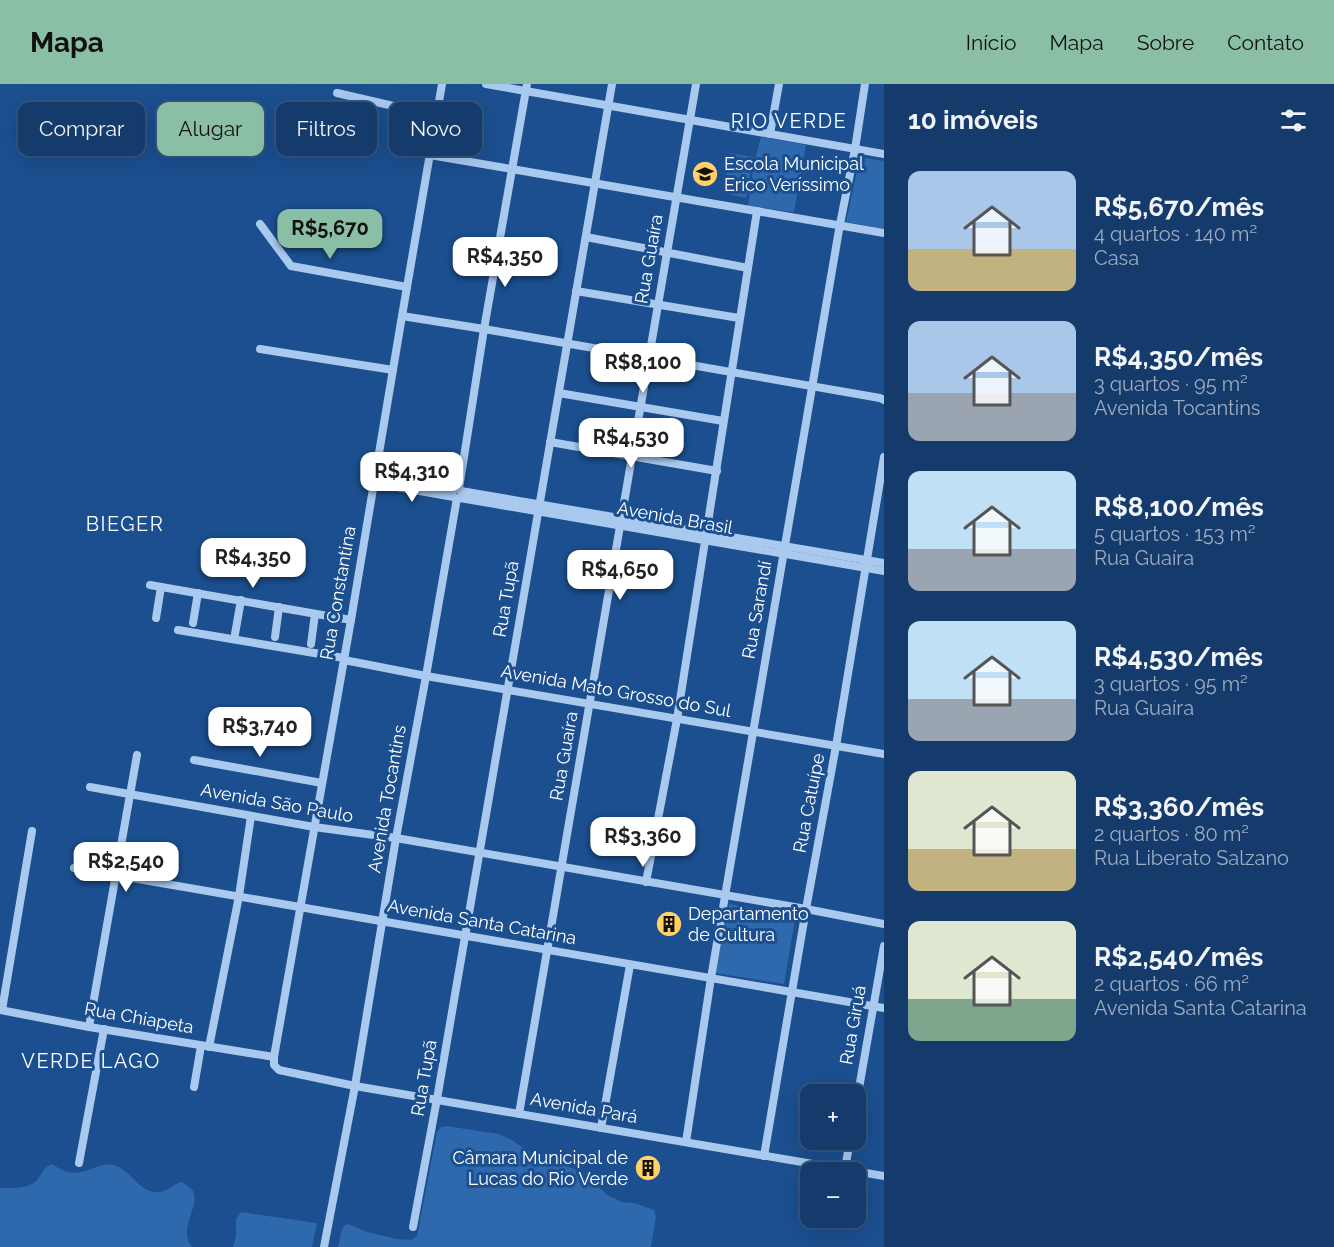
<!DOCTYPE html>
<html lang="pt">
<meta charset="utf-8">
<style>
:root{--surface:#143b6b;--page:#1d4271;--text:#f1f3f6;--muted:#9dadc1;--line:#33557e;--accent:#8abfa5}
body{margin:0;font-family:Raleway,sans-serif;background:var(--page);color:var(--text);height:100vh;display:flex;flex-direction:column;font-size:22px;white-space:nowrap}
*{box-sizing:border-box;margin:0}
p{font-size:20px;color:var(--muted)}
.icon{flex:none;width:33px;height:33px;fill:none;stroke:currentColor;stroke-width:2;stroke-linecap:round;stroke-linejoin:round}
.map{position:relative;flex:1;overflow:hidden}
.details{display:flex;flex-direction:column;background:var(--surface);width:450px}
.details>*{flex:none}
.top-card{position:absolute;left:18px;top:18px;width:570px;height:54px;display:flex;gap:12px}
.buttons{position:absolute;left:800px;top:1000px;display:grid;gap:12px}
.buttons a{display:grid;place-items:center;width:66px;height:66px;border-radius:12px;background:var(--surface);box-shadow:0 6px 24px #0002,0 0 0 2px var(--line);font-size:30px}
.price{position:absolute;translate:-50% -51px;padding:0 14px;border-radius:12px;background:#fff;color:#222;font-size:20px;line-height:39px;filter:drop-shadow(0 2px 3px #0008)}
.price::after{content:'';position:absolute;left:50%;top:36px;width:18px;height:14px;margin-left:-9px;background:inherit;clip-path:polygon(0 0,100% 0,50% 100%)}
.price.on{background:var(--accent);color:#111}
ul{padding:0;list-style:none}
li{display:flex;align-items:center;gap:18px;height:150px;padding:0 24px}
li span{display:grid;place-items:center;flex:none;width:168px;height:120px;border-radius:12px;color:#555}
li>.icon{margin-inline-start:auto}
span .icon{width:72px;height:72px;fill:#fffc;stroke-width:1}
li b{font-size:26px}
h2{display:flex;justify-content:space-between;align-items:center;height:72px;padding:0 24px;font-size:26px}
.tag{padding:0 21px;border-radius:12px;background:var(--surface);box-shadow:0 6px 24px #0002,0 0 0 2px var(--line);font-size:21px;line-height:54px}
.tag.on{background:var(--accent);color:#111}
header{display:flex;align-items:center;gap:36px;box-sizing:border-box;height:84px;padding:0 30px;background:var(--accent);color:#111}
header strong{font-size:28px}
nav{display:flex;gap:33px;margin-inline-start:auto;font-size:21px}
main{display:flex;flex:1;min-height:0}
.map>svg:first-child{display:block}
.green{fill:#2e69ad}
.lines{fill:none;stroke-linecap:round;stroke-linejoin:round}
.minor{stroke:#a9c9ee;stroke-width:8}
.labels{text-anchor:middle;stroke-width:6;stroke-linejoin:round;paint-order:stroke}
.poi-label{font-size:18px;fill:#fff;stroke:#1b4f8f;text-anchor:start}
.street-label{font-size:18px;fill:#fff;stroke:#1b4f8f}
.neighbourhood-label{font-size:20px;letter-spacing:1.5px;fill:#fff;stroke:#1b4f8f}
</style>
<header>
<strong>Mapa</strong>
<nav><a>Início</a><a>Mapa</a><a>Sobre</a><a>Contato</a></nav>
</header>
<main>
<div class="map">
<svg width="884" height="1163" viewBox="0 0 884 1163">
<rect width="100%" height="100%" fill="#1b4f8f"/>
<g class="green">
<path d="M761,53L806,61L794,128L748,122L754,79Z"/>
<path d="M730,69L753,73L746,114L723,109Z"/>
<path d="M860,73L884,77V145L846,138Z"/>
<path d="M729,820L796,830L784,900L715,889Z"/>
<path d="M446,1042L499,1050L510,1055L537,1073L561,1080L577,1086L589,1094L607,1111L622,1118L635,1119L654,1126L656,1133L651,1163H338L342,1145L345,1141L348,1140L367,1148L397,1155L411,1156L417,1152L437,1048L441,1043Z"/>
<path d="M51,1080C56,1082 63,1087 68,1088C84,1092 100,1078 114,1081C130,1085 139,1108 156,1108C165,1109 173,1101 181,1098C185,1100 191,1103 193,1107C201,1121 177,1145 192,1163H0V1104C10,1104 26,1105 35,1098C42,1092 40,1086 51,1080Z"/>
<path d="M241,1128L317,1139L312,1163H233L236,1152V1135Z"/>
</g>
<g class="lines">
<g class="minor">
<path d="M442,0L402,232L351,536L274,973V981L279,986L355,1002L884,1092"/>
<path d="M486,0L884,70"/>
<path d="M337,9L437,32"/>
<path d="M770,50L779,0"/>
<path d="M430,71L884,149"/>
<path d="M260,140L291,182L407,203"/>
<path d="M586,153L748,184"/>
<path d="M576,207L739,234"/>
<path d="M402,232L484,245L880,314L884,316"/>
<path d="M260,265L393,286"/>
<path d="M559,309L723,337"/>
<path d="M550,358L717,387"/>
<path d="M375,392L454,406"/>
<path d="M374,399L454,413"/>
<path d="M459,405L484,245L527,0"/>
<path d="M461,407L884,479"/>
<path d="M460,414L884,487"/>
<path d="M150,501L351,536"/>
<path d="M156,534L161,503"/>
<path d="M193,539L198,509"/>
<path d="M178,546L344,574"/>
<path d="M235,550L241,516"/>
<path d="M275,553L279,523"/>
<path d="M311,560L315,530"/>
<path d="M344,576L426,592L884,670"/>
<path d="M194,676L322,699"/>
<path d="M90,703L314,743L396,754L806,825L884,840"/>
<path d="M74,784L884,924"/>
<path d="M646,798L677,635L757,127"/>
<path d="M0,926L89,943L274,973"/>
<path d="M2,926L32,747"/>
<path d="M89,943L137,671"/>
<path d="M209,963L239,812L251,732"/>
<path d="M194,1003L201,962"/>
<path d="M855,1027L884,862"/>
<path d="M519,1030L696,0"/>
<path d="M601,1044L630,881"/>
<path d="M686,1058L711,894L840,140L855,65L865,0"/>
<path d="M764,1072L806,825L836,662L884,373"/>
<path d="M79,1079L104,945"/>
<path d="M845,1085L850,1056"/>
<path d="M413,1143L437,1015L612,0"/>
<path d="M324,1163L355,1002L396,754L426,592L457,414"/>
</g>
</g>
<defs>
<g id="school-disc" transform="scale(1.35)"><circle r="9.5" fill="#ffd166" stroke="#1b4f8f"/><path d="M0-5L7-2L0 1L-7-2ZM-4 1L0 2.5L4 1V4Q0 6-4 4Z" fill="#111"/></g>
<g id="building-disc" transform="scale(1.35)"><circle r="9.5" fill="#ffd166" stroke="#1b4f8f"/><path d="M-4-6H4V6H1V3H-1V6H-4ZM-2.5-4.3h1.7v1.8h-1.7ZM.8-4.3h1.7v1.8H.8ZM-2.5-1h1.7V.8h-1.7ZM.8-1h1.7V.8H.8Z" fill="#111"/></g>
</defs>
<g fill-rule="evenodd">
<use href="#school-disc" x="705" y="90"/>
<use href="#building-disc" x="669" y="840"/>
<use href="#building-disc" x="648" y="1084"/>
</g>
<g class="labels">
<g class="poi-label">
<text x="724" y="86">Escola Municipal<tspan x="724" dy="21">Erico Veríssimo</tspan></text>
<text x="688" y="836">Departamento<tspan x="688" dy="21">de Cultura</tspan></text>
<text x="628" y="1080" text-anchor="end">Câmara Municipal de<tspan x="628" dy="21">Lucas do Rio Verde</tspan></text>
</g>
<g class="street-label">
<text transform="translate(649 175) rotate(-80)" y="6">Rua Guaíra</text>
<text transform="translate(675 434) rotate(10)" y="6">Avenida Brasil</text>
<text transform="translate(338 509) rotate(-80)" y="6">Rua Constantina</text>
<text transform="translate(506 515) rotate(-80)" y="6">Rua Tupã</text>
<text transform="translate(757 526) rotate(-80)" y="6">Rua Sarandí</text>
<text transform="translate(616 607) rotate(10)" y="6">Avenida Mato Grosso do Sul</text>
<text transform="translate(564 672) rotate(-80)" y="6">Rua Guaíra</text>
<text transform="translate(387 715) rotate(-80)" y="6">Avenida Tocantins</text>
<text transform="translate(277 719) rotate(10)" y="6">Avenida São Paulo</text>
<text transform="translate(809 719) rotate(-79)" y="6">Rua Catuípe</text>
<text transform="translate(482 838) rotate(10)" y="6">Avenida Santa Catarina</text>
<text transform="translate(139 934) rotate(10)" y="6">Rua Chiapeta</text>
<text transform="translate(853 941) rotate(-80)" y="6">Rua Giruá</text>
<text transform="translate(424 994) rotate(-80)" y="6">Rua Tupã</text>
<text transform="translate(584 1024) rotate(10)" y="6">Avenida Pará</text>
</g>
<g class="neighbourhood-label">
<text x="789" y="44">RIO VERDE</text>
<text x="125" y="447">BIEGER</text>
<text x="91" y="984">VERDE LAGO</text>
</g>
</g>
</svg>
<div class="buttons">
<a>+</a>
<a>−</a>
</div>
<b class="price on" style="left:330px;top:176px">R$5,670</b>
<b class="price" style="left:505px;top:204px">R$4,350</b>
<b class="price" style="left:643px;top:310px">R$8,100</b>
<b class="price" style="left:631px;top:385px">R$4,530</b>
<b class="price" style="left:412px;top:419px">R$4,310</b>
<b class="price" style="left:253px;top:505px">R$4,350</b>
<b class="price" style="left:620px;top:517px">R$4,650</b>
<b class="price" style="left:260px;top:674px">R$3,740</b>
<b class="price" style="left:643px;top:784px">R$3,360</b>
<b class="price" style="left:126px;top:809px">R$2,540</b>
<div class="top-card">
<a class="tag">Comprar</a>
<a class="tag on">Alugar</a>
<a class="tag">Filtros</a>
<a class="tag">Novo</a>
</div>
</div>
<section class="details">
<h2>10 imóveis<svg class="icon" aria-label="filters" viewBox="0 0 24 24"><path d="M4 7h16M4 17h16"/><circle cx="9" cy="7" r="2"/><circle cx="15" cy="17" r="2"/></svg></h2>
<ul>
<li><span style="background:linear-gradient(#a9c7e8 65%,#c2b280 0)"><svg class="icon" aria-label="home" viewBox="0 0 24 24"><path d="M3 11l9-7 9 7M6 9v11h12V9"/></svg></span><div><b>R$5,670/mês</b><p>4 quartos · 140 m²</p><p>Casa</p></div></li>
<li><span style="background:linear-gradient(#a9c7e8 60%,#9aa5b1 0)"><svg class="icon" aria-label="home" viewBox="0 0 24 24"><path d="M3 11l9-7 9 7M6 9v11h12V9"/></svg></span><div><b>R$4,350/mês</b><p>3 quartos · 95 m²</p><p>Avenida Tocantins</p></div></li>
<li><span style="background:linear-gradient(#bfe0f5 65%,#9aa5b1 0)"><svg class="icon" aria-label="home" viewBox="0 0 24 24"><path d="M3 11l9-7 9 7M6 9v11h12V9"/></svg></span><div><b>R$8,100/mês</b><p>5 quartos · 153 m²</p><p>Rua Guaíra</p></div></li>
<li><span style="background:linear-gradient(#bfe0f5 65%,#9aa5b1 0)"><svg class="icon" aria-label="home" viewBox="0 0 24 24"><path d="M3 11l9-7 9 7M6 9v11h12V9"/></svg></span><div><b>R$4,530/mês</b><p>3 quartos · 95 m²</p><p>Rua Guaíra</p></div></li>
<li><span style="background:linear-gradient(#dfe7d0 65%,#c2b280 0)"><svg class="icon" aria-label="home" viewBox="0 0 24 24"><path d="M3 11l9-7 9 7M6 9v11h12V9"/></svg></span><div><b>R$3,360/mês</b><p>2 quartos · 80 m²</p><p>Rua Liberato Salzano</p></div></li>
<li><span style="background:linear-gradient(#dfe7d0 65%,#7fa58c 0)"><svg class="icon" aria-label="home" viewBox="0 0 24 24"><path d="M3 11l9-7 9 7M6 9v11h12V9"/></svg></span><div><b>R$2,540/mês</b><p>2 quartos · 66 m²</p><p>Avenida Santa Catarina</p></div></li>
</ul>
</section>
</main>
